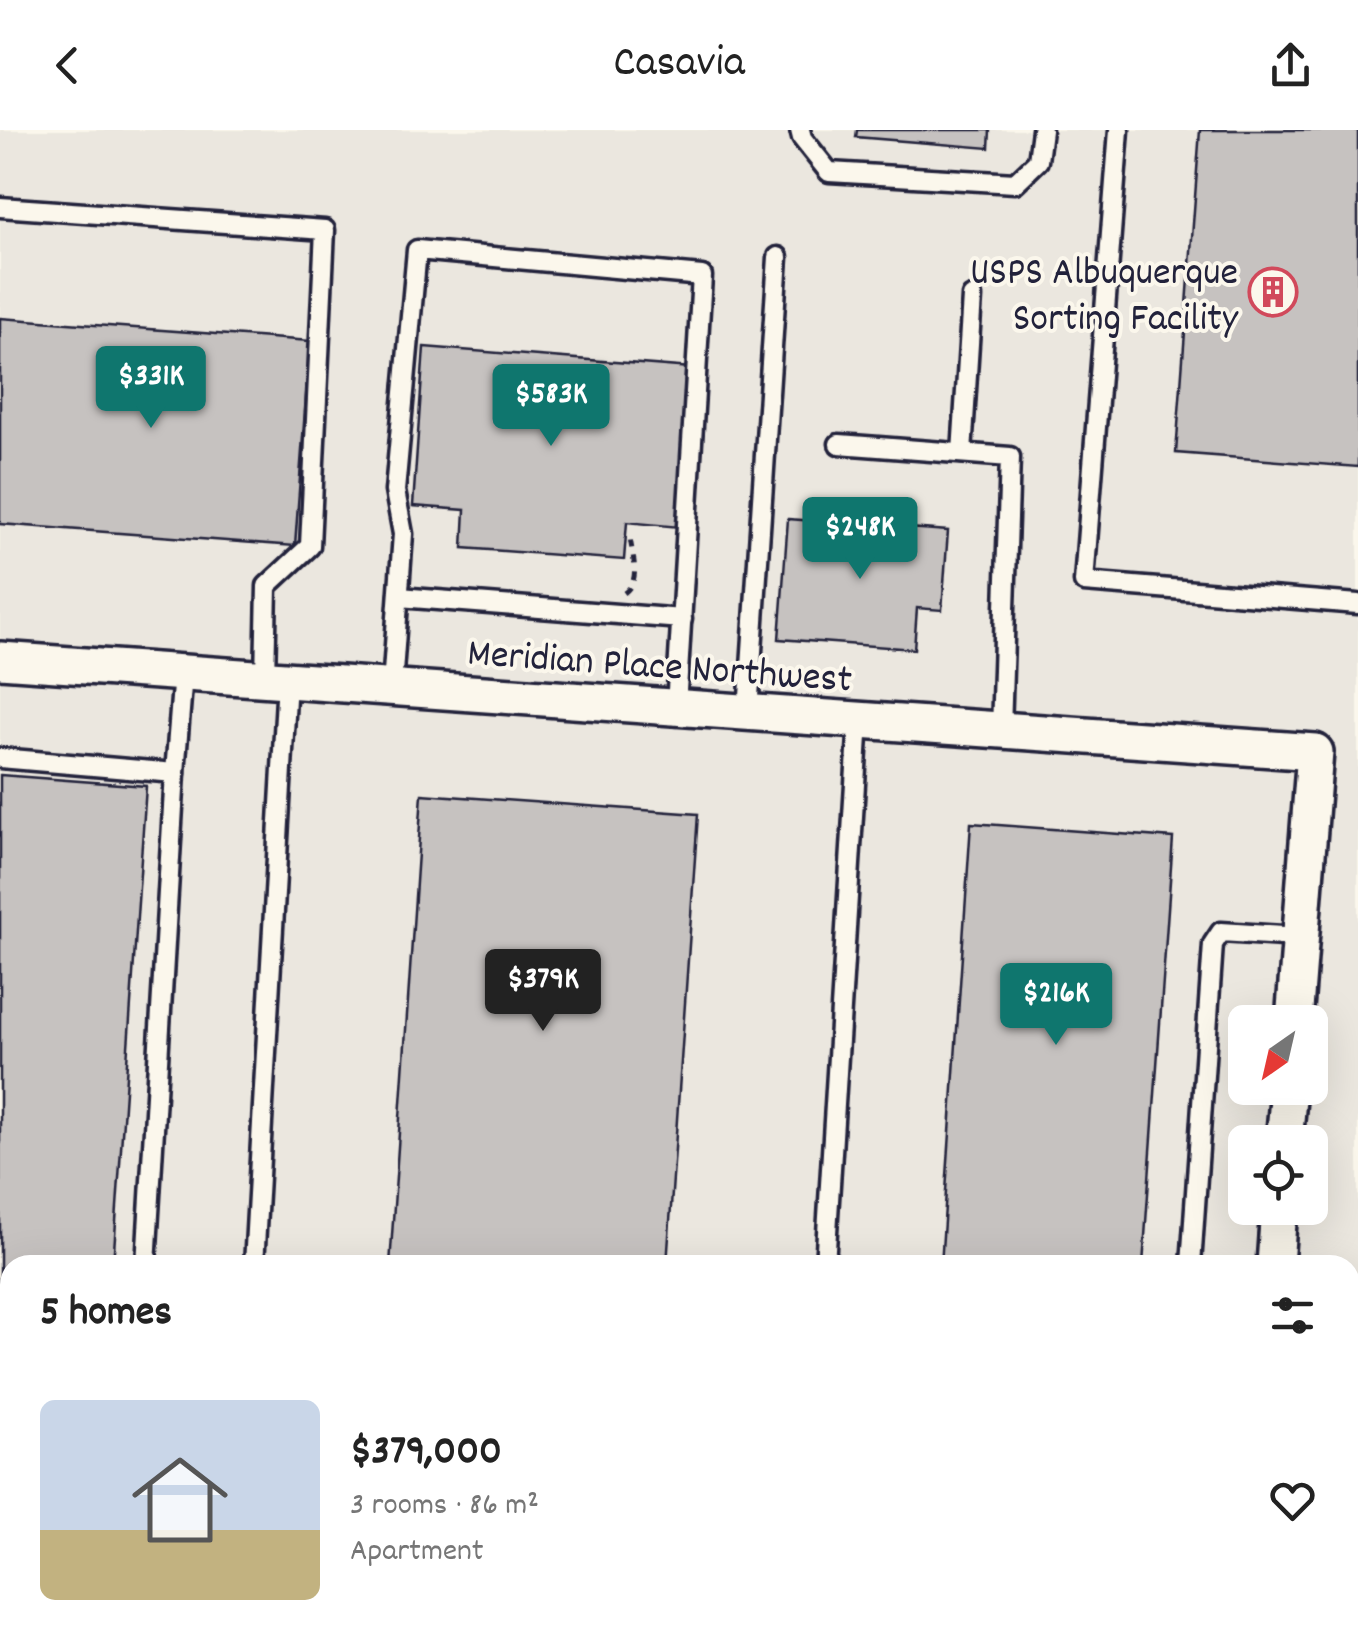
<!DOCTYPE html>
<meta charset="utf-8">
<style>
:root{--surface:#fff;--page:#f6f6f6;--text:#222;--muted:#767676;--accent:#0f766e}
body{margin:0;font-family:Dekko,sans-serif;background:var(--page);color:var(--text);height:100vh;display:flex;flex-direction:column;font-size:38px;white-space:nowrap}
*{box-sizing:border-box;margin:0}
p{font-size:32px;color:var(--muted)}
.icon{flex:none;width:55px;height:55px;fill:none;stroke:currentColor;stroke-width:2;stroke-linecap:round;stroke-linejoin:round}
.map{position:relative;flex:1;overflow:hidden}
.drawer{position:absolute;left:0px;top:1125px;width:1360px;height:390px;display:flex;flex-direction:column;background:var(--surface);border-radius:30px 30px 0 0;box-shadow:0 10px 40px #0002}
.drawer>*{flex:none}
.needle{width:65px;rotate:214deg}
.tools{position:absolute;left:1228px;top:875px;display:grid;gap:20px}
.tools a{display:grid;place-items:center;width:100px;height:100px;border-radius:15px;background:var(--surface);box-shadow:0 10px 40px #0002;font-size:50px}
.price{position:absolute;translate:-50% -85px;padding:0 22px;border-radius:10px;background:var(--accent);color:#fff;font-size:32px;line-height:65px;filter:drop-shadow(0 2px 5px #0008)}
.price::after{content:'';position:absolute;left:50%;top:60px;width:30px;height:22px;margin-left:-15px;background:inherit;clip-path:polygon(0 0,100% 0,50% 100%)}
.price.current{background:#222;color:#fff}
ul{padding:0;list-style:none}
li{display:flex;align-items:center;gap:30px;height:250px;padding:0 40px}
li span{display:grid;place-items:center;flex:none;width:280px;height:200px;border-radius:15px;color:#555}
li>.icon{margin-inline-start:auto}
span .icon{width:120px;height:120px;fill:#fffc;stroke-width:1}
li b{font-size:42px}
h2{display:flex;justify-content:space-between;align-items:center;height:120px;padding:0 40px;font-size:42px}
header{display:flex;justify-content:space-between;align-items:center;height:130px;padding:0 40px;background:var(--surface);font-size:45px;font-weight:600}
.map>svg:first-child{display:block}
.built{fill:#ebe7df;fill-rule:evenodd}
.building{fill:#c6c2c0;stroke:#22223b;stroke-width:2.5}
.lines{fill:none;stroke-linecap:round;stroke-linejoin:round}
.lane-casing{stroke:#22223b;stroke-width:25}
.street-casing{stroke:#22223b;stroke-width:42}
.path{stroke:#22223b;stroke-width:5;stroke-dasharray:8 8;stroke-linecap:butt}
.lane{stroke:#fbf7ec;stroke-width:18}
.street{stroke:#fbf7ec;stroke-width:35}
.labels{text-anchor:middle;stroke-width:8;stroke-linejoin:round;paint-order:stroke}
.poi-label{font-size:40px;fill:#22223b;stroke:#fbf7ec;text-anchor:end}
.street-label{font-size:40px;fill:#22223b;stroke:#fbf7ec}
</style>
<header><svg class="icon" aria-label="back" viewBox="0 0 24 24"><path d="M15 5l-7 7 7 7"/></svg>Casavia<svg class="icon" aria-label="share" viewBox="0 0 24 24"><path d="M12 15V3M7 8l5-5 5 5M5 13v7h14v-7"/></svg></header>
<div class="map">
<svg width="1358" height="1515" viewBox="0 0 1358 1515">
<rect width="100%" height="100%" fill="#fbf7ec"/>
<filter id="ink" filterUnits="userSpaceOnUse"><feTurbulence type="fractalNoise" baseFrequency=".01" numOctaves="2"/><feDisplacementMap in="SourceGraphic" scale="20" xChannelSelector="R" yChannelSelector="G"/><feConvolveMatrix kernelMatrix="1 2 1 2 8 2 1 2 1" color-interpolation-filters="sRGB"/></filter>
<g filter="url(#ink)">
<path class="built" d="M0,0H1358V1515H0ZM1245,892H1310V958H1245ZM1245,1012H1310V1078H1245ZM10,1135H1350V1505H10Z"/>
<g class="building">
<path d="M857,0H990L989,18L856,7Z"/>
<path d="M1200,0H1358V337L1176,323Z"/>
<path d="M0,188L310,211L295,416L0,394Z"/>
<path d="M424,217L691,238L679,397L627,392L624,430L463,418L465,380L413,376Z"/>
<path d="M788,389L948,401L942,480L917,478L914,519L779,509Z"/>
<path d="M0,645L146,656L113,1135H10V1291H0Z"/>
<path d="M422,664L698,684L667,1135H390Z"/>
<path d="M971,693L1173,708L1143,1135H941Z"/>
<path d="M82,1505H147V1515H81Z"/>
<path d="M274,1505H636L635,1515H273Z"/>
</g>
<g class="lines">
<g class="lane-casing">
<g id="lane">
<path d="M800,0L802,8L829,42L1015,53L1038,31L1042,0"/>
<path d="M1119,0L1084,452L1358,474"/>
<path d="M0,77L325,100L310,416L267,456L265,548"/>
<path d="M839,314L1010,327L1001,600"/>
<path d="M962,323L972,167"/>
<path d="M399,467L682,489"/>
<path d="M392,557L403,404L395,361L417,120L702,146L676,577"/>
<path d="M748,582L778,127"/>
<path d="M0,628L175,643L183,543"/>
<path d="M146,1135L175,643"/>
<path d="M254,1135L287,550"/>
<path d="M825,1135L859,590"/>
<path d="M1191,1135L1213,814L1221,802L1300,807"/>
<path d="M0,1307L10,1308"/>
<path d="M0,1467H10"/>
<path d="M705,1505L712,1515"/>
<path d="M186,1515L192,1505"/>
<path d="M815,1515L825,1505"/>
</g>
</g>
<g class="street-casing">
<g id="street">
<path d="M0,530L1315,622L1294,892"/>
<path d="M1284,1012L1289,958"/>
<path d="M1275,1135L1279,1078"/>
<path d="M1246,1515V1505"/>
</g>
</g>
<path class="path" d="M624,463C642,450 632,426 630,407"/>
<use href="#lane" class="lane"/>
<use href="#street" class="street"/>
</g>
</g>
<defs>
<g id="building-ring" transform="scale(2.5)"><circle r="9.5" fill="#fbf7ec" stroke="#d1495b" stroke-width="1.5"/><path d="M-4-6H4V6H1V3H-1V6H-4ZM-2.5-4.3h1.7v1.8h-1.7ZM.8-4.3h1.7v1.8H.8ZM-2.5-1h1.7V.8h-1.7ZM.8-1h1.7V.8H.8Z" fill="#d1495b"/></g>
</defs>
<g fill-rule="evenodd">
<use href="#building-ring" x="1273" y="162"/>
</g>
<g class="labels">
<g class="poi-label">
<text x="1238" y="153">USPS Albuquerque<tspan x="1238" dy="46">Sorting Facility</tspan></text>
</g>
<g class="street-label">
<text transform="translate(660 533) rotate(4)" y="14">Meridian Place Northwest</text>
</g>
</g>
</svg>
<div class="tools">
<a><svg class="needle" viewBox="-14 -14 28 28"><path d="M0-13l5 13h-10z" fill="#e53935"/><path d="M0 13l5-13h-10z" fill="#767676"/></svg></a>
<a><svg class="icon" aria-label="locate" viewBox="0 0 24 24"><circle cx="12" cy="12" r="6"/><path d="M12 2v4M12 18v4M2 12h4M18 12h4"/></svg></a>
</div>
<b class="price" style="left:151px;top:301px">$331K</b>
<b class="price" style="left:551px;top:319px">$583K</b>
<b class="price" style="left:860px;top:452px">$248K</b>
<b class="price current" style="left:543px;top:904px">$379K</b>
<b class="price" style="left:1056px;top:918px">$216K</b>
<section class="drawer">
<h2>5 homes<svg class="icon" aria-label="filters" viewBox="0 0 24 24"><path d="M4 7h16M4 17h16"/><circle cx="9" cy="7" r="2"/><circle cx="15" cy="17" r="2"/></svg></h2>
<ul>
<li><span style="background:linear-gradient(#c9d6e8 65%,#c2b280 0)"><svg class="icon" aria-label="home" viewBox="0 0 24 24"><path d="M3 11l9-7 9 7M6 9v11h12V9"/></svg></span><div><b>$379,000</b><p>3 rooms · 86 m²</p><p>Apartment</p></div><svg class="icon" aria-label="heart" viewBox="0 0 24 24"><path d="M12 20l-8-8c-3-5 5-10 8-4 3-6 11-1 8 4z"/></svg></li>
</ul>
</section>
</div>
